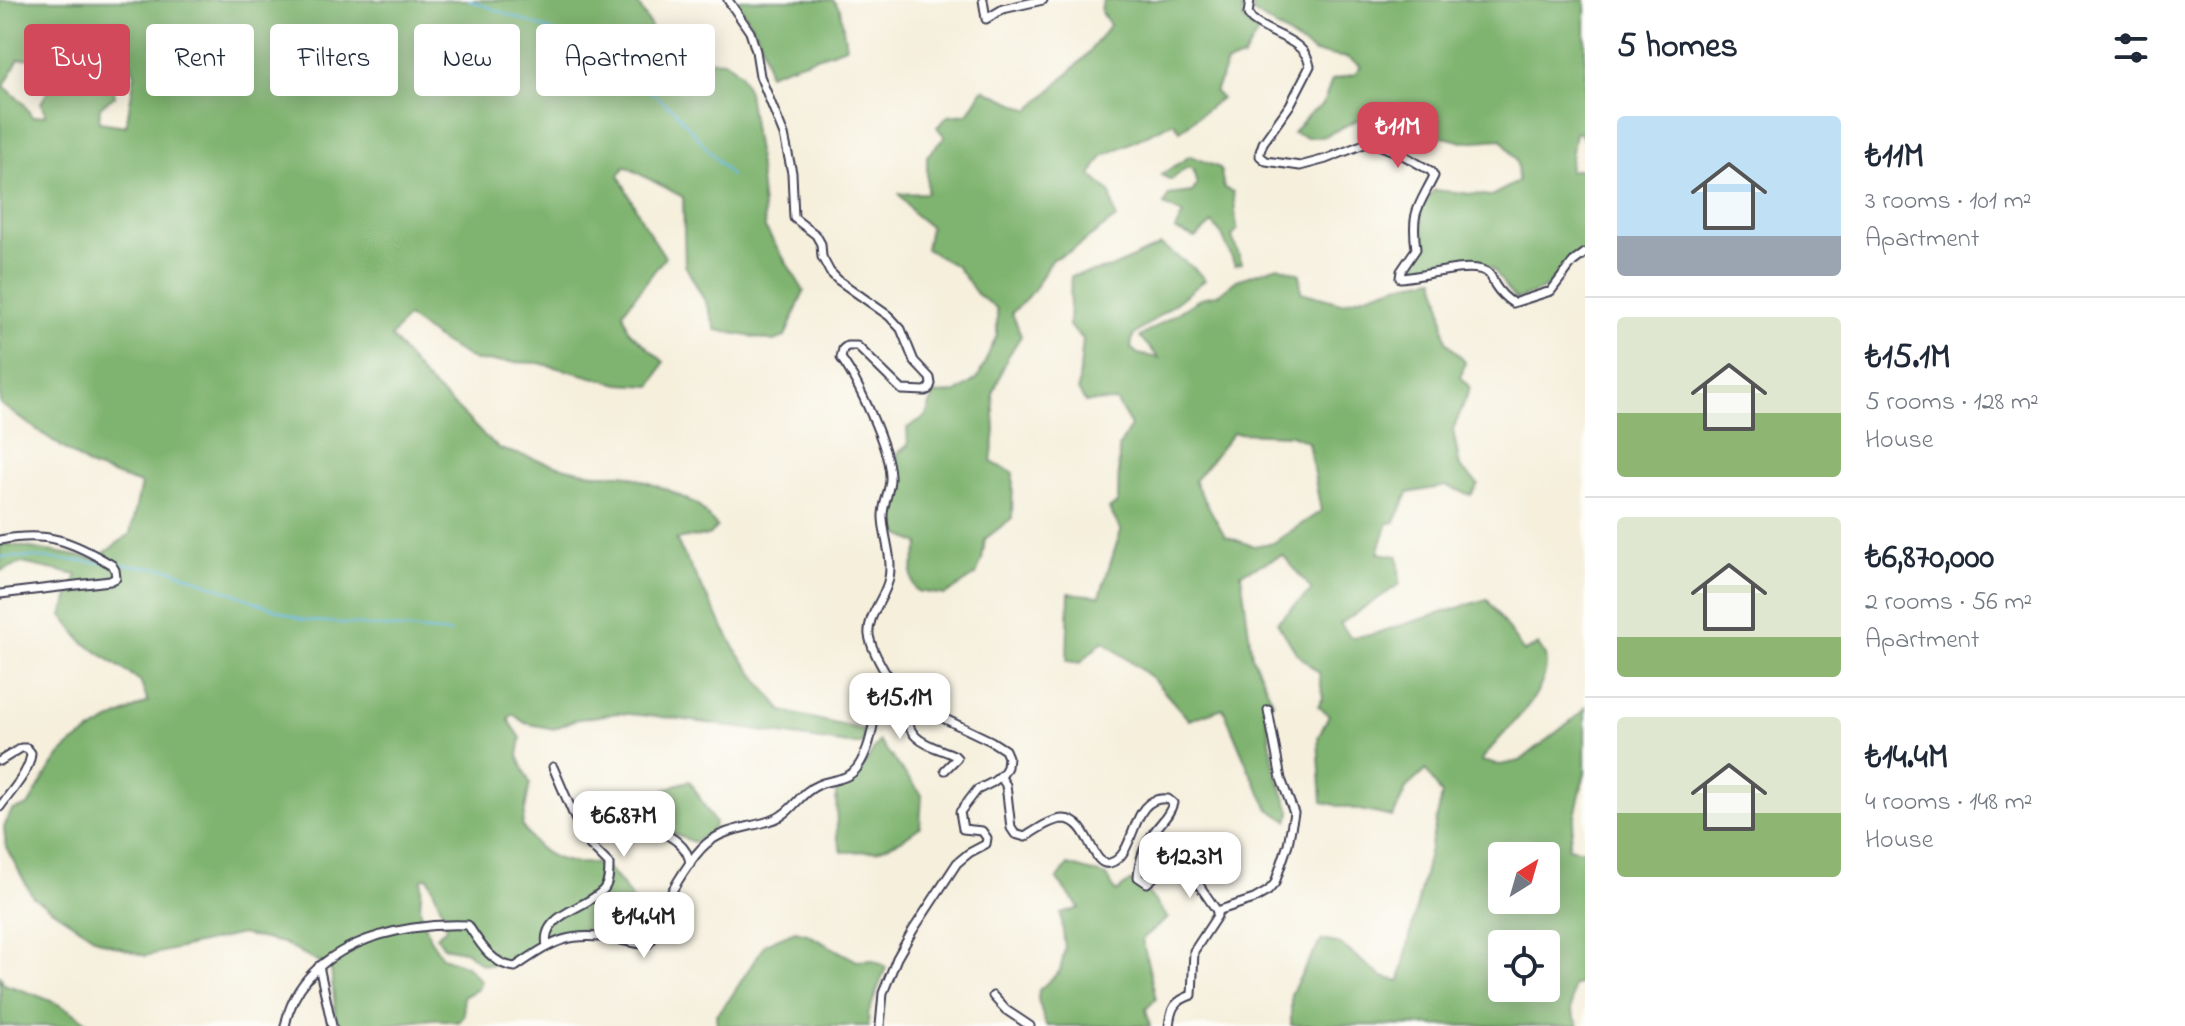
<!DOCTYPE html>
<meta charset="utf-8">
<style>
:root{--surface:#fff;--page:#f6f6f7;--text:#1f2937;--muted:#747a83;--line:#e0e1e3;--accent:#d1495b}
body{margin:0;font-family:"Indie Flower",sans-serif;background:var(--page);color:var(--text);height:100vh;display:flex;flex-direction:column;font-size:30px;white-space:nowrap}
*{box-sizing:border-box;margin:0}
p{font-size:26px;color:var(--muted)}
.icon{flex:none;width:44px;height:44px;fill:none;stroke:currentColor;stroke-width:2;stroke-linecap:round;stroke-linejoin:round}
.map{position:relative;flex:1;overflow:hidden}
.sheet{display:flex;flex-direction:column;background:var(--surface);width:600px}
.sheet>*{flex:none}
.banner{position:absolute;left:24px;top:24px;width:760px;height:72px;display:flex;gap:16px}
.needle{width:52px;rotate:37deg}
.tools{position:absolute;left:1488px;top:842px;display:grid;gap:16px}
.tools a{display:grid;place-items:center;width:72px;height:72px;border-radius:8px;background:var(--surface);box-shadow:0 4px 20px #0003;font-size:40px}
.price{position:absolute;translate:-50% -68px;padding:0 18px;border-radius:16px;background:#fff;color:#222;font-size:26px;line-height:52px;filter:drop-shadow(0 2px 4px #0008)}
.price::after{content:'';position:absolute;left:50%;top:48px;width:24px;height:18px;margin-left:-12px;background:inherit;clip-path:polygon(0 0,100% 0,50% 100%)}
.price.on{background:var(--accent);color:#fff}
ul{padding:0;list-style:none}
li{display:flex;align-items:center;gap:24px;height:200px;padding:0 32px}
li+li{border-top:2px solid var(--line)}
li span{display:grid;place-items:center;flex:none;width:224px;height:160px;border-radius:8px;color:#555}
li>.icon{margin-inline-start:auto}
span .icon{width:96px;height:96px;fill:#fffc;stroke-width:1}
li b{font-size:34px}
h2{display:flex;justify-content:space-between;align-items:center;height:96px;padding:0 32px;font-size:34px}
.chip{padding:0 28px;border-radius:8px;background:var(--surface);box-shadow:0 4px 20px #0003;font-size:28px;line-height:72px}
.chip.on{background:var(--accent);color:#fff}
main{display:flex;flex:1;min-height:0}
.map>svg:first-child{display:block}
.forest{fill:#7fb470;stroke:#506b56;stroke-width:2;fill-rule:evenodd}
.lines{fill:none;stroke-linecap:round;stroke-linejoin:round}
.stream{stroke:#62b5dd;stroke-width:2}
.minor-casing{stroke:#424153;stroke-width:11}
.minor{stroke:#fff;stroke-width:7}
</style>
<main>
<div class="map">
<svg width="1585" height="1026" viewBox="0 0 1585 1026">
<rect width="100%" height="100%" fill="#fdfcf7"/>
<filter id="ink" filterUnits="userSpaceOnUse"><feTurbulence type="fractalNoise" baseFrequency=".0125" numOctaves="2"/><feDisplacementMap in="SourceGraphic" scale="16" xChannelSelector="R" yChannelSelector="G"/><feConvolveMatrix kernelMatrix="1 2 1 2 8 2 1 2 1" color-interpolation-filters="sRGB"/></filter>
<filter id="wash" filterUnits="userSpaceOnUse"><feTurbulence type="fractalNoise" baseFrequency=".006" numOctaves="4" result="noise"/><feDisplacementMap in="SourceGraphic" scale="32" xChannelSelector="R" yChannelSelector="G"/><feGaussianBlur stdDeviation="1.8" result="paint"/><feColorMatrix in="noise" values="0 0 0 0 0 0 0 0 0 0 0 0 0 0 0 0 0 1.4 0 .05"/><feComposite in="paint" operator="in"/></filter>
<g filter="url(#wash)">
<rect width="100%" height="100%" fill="#f5efdc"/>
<g class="forest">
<path d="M0,0H636L670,61L684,59L725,61L740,73L748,92L758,159L765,228L804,291L785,337L774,341L716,330L708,307L685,265L683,197L625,166L619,176L645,226L665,257L623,312L629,331L664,362L652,386L619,384L539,363L476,361L442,342L407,317L391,337L425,379L463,414L485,437L500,449L566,468L595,474H624L668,490L698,505L717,527L708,536L691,537L676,540L737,652L782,711L863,730L864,734L862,744H848L672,718L617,713L574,720L554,729L525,723L513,714L508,719L521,738L518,756L530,783L522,826C536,848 549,860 576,863C583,864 594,862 601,865C616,871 643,915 650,930L648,938L609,931L570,929L517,962L489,965L481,964L467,952L444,947L436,936L446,928L444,914L428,877L422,879L420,908L430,939L442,957L465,965L481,981L478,989L463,997L464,1015L459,1022L433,1019L375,1026H344L340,1025L336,1018L331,969L283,943L241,934L145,956L100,941L33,897L6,847L4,827L12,810L28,806C39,788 48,769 62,753C80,734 123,714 148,702L140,681L83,642L62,615L77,575L22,563L0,571V543L96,559L130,534L141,484L91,467L0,404ZM127,52L135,74L126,126L99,122L100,107L115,96L110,71ZM91,54L69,73L62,67L51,76L52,84L41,103L46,115L32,117L24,104L4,86L19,59Z"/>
<path d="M736,0H833L840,9L846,47L768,74C764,39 755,29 736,0Z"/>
<path d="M1103,0H1246L1242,7L1243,19L1258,32L1243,58L1227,63L1215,92L1221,98L1180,131L1174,122L1103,156L1091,175L1110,192L1116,218L1071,251L1052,259L1034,290L1012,313L1021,336L1007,358L993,394L995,431L991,462L1013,473L1012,518L985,539L982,560L976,575L945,595L917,591C906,576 915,561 920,544L896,533L894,516L901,480L897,454L908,445L907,428L926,416L934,394L956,393L978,378L997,335V309L977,294L957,267L926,249L930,227L914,214L899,194L927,193V156L945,137L937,127L948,116L968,114L983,89L1030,110L1085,57L1110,25L1101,11Z"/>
<path d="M1256,0H1585V143L1580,132L1575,133L1569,171L1585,168V248L1544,289L1517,299C1506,292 1504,283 1497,274C1479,250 1440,268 1417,274L1412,272C1412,263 1417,263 1420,255C1427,242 1421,224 1420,209L1434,190L1491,196L1518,182L1517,162L1502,139L1463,142L1375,120H1357L1323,137H1306L1293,133L1309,114L1323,104L1332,80L1355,74L1361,66L1348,58L1315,53L1252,11Z"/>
<path d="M1190,156L1220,168L1224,188L1233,192L1237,230L1232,237L1242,263L1235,265L1222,235L1212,223L1195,238L1175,230L1183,214L1164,205L1169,195L1192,192L1197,185L1193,169L1187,167L1171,180L1161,175Z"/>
<path d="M1161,245L1195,269L1205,280L1133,336L1131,348L1138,354L1159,358L1140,337L1201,298L1219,294L1237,280L1278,266L1300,274L1301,292L1341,303L1398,285L1435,278L1440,299L1446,341L1465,362L1461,377L1470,388L1453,430L1460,467L1478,484L1471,495L1446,486L1408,493L1395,522L1388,523L1378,553L1398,556L1400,584L1340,624L1351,637L1370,635L1487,599L1524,652L1538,645C1539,646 1545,655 1545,656C1554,692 1499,734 1481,761L1500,765L1520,761L1582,712L1585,706V772L1568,847L1585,850V981L1573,986L1571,1010L1579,1026L1291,1025V994L1309,960L1322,940L1340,944L1382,977L1400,981L1442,795L1426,770L1407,787L1393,817L1322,802L1318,738L1329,715L1318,706L1323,698L1319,673L1297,654L1277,622L1312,590L1283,555L1241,573L1252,656L1273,702L1265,709L1275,771L1291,813L1288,821L1269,809L1250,772L1223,708L1189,720L1153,679L1103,641L1080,663L1067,661L1069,593L1100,596L1121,530L1109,509L1118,502L1119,447L1131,426L1116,401L1085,402L1078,390L1083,339L1069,326L1071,276L1111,268ZM1233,433L1291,435L1308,442L1321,511L1273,543L1253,546L1225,536L1194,481ZM1502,856H1546V900H1502ZM1502,944H1546V988H1502Z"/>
<path d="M879,741L922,795L920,827L901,840L876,851L842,852L837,836L836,785L853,784Z"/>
<path d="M690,781L715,824L708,836L693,842L670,832L646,817C648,796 671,784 690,781Z"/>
<path d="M1068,865L1107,876L1116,892L1131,881L1149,894L1168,918L1142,939L1156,999L1146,1009L1150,1026H1046L1038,999L1039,990L1060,971L1065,949L1061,914L1080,908L1057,880Z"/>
<path d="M795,931L807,934L857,961L872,960L886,967L868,1015L869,1026H717L716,1014L729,1000L765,944Z"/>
<path d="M0,975L4,984C35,995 66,1003 91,1026H0Z"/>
</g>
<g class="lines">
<g class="stream">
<path d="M469,0L588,44L673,109L731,176"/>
<path d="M0,557H28L104,563"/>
<path d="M115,564L170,569L303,620L451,633"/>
</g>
</g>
</g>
<g filter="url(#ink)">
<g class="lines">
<g class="minor-casing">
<g id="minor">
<path d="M728,0L750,32L756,51L760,76L784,135L792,173L794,218L816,235L821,244L822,257L830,272L838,280L889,316L901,329L914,361L930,378L931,384L929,389L925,391L902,390L857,346H847L843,349L841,358C858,381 889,448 890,476C891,490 882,504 883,518C884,538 893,558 889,578C885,599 867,615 869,635C872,655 898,694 910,710L943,718L991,741L1005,750L1008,757L1007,767L1003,774L993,782L977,790L960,812L963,829L982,831L987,838L986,844L969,853L957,863L913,930L897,958L883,993L880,1026"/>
<path d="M983,0L986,19L1003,9L1043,0"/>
<path d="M1250,0L1248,14L1252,20C1272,36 1305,39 1310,66L1290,105L1263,143L1260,152V156L1266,161L1300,166L1326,159L1364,144L1373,143L1401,154L1431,171L1434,176C1418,208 1411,211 1416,249L1401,271L1400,278C1420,278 1475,259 1489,274C1492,277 1493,281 1495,285C1500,293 1505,298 1513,303L1551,291L1573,262L1585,253"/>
<path d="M0,540C48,531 72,541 112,565L115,570L116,578L110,581L0,594"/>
<path d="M905,706C907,742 925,743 954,755L957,758L945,770"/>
<path d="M0,761L21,748H27L31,753C30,772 11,791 0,807"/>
<path d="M1000,776L1006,785L1011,828L1015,834L1025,837C1036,830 1051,819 1064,819C1090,820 1091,868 1110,863C1138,855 1129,794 1168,799L1173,803C1170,815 1161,822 1154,832C1144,846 1139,860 1138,877L1147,883L1167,866L1179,861L1184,863L1217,911L1254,899L1268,891L1275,883L1288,844L1294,813L1281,779L1268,710"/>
<path d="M639,802L633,812L636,817C654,831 688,838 690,864"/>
<path d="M547,946C540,914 586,909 603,890C609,884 609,873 609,864L584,839L553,767"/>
<path d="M319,966L332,1026"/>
<path d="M993,996L1006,1010L1030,1026"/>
<path d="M285,1026C301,945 397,922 468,925C479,942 492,965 515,967C554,941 567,931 616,939C627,941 637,945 648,944C659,933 659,919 665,905C673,888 692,856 706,844C726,827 752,828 775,819C793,812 800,792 818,785C831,779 847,781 857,768C877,740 872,703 887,674"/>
<path d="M1169,1026C1171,1008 1174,1001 1192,995L1194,951L1217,916V911"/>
</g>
</g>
<use href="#minor" class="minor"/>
</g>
</g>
</svg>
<div class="tools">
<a><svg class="needle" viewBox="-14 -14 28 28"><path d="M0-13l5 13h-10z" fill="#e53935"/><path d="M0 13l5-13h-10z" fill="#747a83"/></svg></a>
<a><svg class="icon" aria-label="locate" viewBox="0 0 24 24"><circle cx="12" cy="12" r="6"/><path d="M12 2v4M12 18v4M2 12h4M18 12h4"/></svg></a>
</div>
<b class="price on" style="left:1398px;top:170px">₺11M</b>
<b class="price" style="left:900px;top:741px">₺15.1M</b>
<b class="price" style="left:624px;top:859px">₺6.87M</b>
<b class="price" style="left:1190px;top:900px">₺12.3M</b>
<b class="price" style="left:644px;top:960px">₺14.4M</b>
<div class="banner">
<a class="chip on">Buy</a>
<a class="chip">Rent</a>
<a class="chip">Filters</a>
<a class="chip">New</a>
<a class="chip">Apartment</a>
</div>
</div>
<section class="sheet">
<h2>5 homes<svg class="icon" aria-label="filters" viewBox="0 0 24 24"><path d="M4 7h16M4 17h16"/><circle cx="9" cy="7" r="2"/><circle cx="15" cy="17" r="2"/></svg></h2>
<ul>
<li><span style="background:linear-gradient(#bfe0f5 75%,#9aa5b1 0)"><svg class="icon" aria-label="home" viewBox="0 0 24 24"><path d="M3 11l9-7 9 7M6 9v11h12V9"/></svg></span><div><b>₺11M</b><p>3 rooms · 101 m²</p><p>Apartment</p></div></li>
<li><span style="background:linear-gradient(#dfe7d0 60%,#8fb573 0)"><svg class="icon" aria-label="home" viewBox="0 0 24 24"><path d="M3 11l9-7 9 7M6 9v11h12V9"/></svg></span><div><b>₺15.1M</b><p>5 rooms · 128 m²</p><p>House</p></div></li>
<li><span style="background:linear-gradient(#dfe7d0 75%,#8fb573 0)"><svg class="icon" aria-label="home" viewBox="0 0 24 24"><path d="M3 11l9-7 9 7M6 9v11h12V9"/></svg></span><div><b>₺6,870,000</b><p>2 rooms · 56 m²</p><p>Apartment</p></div></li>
<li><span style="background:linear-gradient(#dfe7d0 60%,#8fb573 0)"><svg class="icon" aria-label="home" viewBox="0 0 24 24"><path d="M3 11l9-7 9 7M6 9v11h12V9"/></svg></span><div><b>₺14.4M</b><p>4 rooms · 148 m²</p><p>House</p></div></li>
</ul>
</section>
</main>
